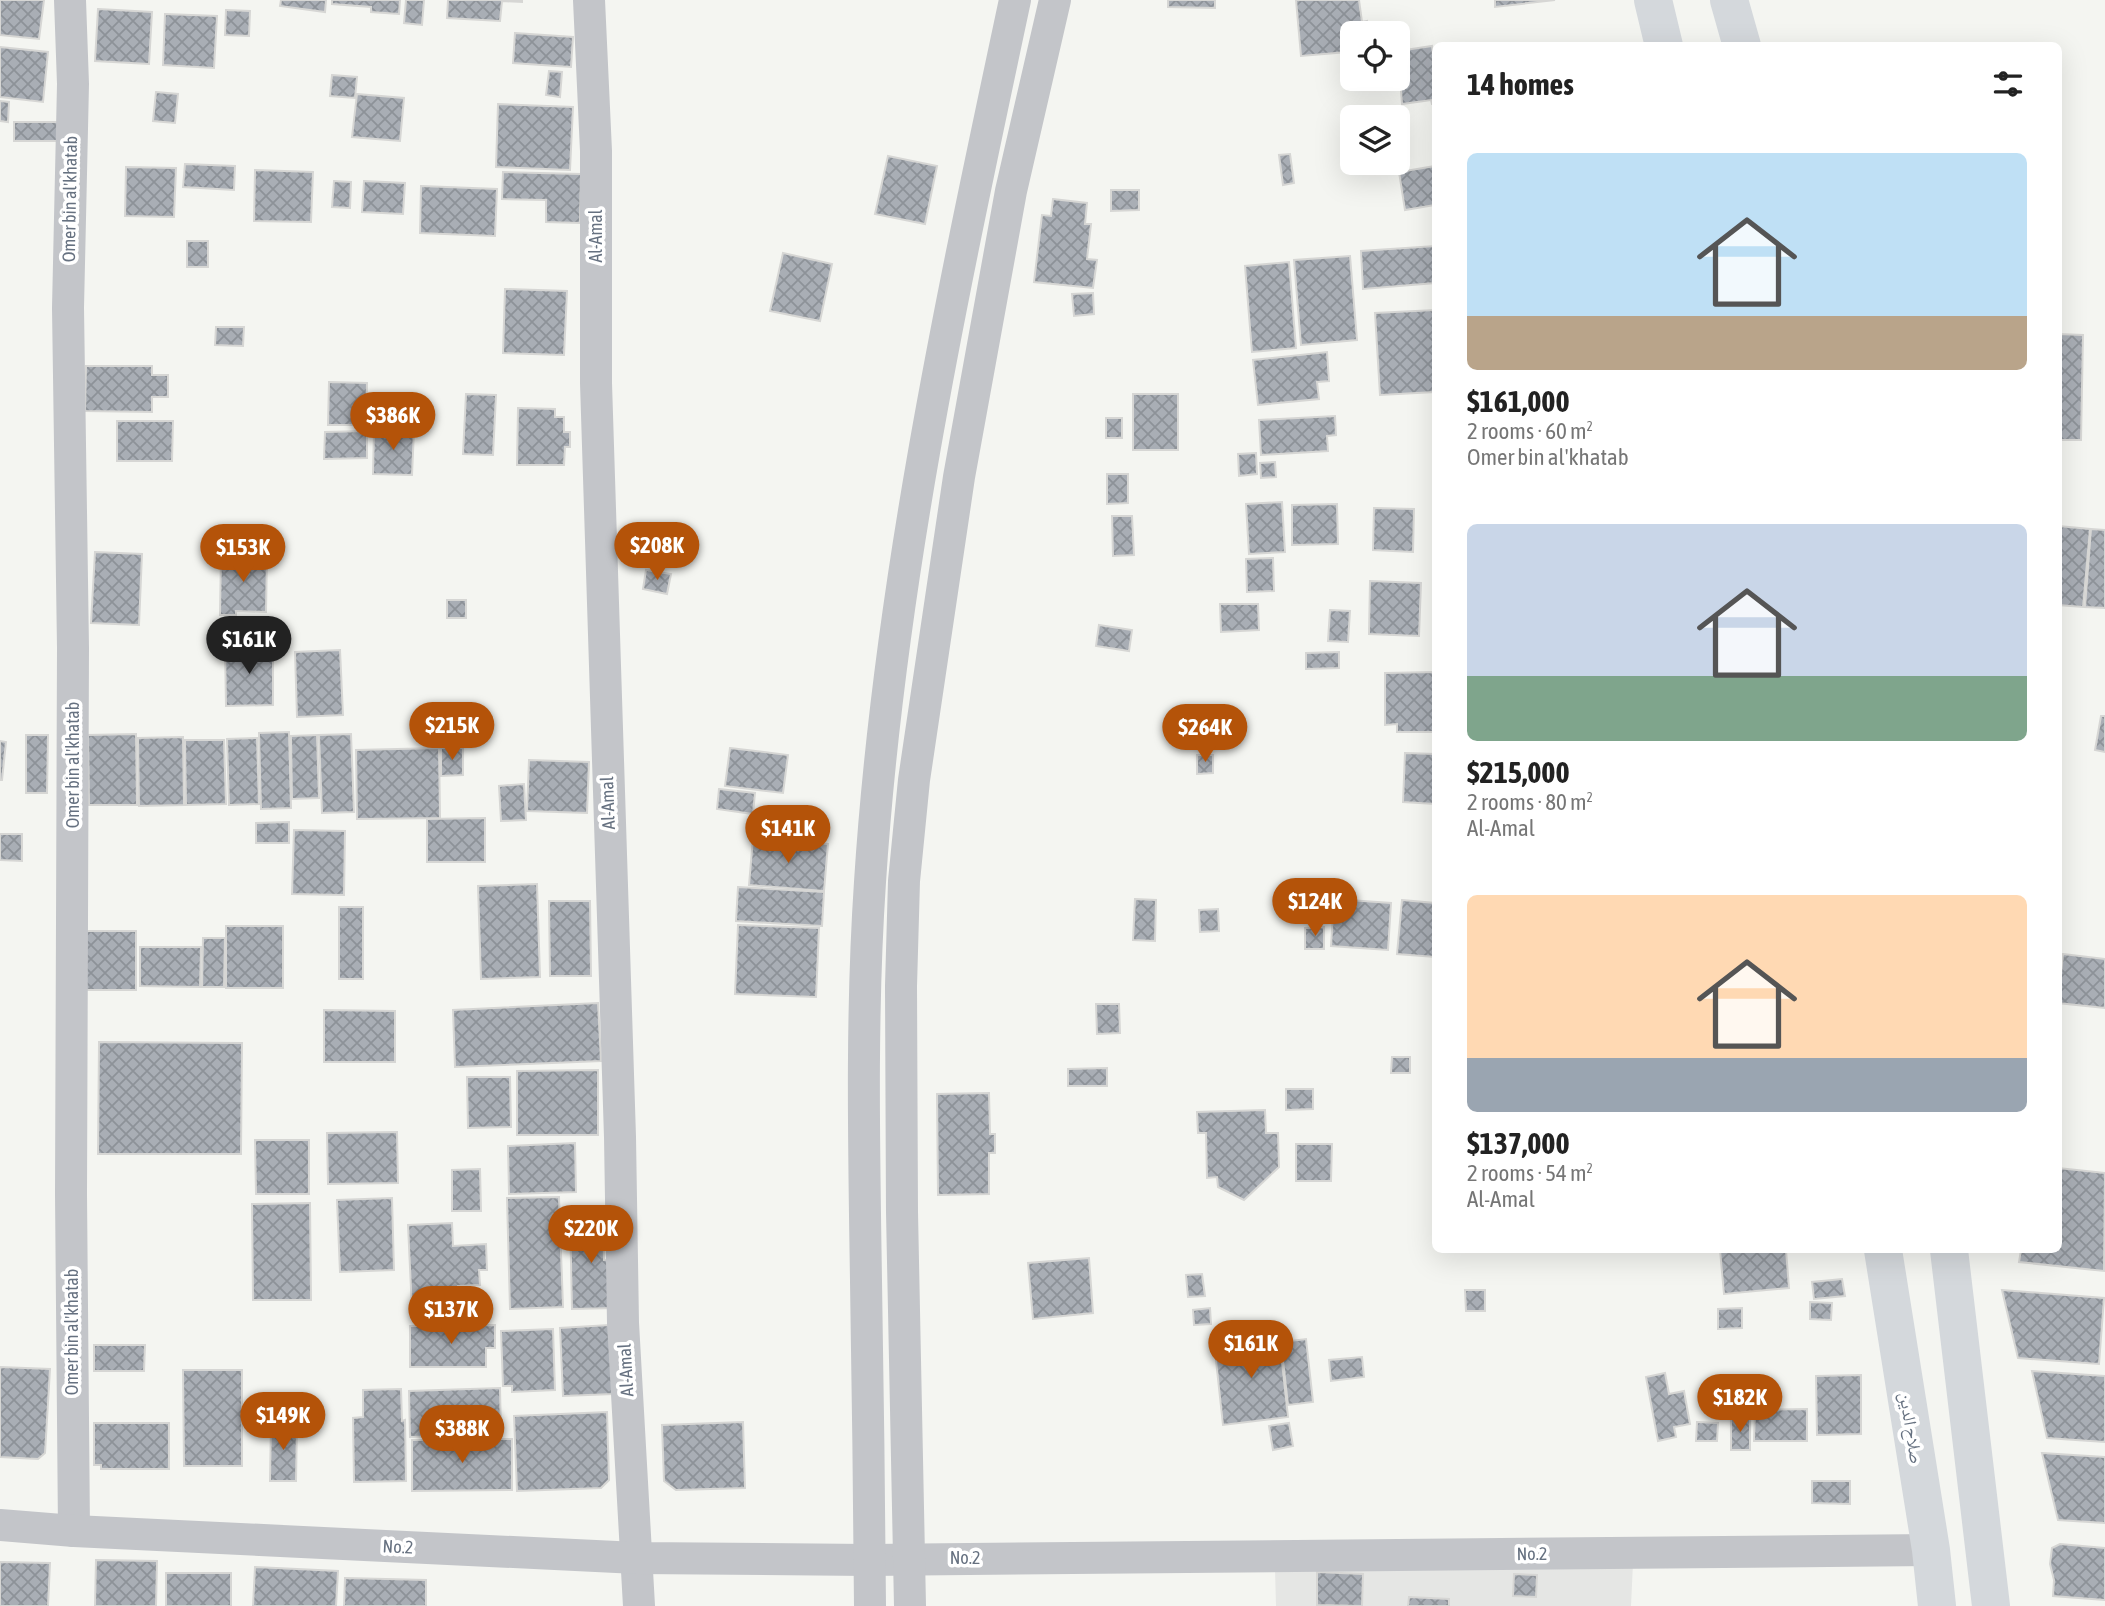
<!DOCTYPE html>
<meta charset="utf-8">
<style>
:root{--surface:#fff;--page:#f2f2f2;--text:#222;--muted:#767676;--accent:#b45309}
body{margin:0;font-family:"Asap Condensed","Noto Naskh Arabic",sans-serif;background:var(--page);color:var(--text);height:100vh;display:flex;flex-direction:column;font-size:26px;white-space:nowrap}
*{box-sizing:border-box;margin:0}
p{font-size:23px;color:var(--muted)}
.icon{flex:none;width:38px;height:38px;fill:none;stroke:currentColor;stroke-width:2;stroke-linecap:round;stroke-linejoin:round}
.map{position:relative;flex:1;overflow:hidden}
.drawer{position:absolute;left:1432px;top:42px;width:630px;height:1211px;display:flex;flex-direction:column;background:var(--surface);border-radius:10px;box-shadow:0 7px 28px #0002}
.drawer>*{flex:none}
.buttons{position:absolute;left:1340px;top:21px;display:grid;gap:14px}
.buttons a{display:grid;place-items:center;width:70px;height:70px;border-radius:10px;background:var(--surface);box-shadow:0 7px 28px #0002;font-size:35px}
.price{position:absolute;translate:-50% -60px;padding:0 16px;border-radius:24px;background:var(--accent);color:#fff;font-size:23px;line-height:46px;filter:drop-shadow(0 2px 4px #0008)}
.price::after{content:'';position:absolute;left:50%;top:42px;width:21px;height:16px;margin-left:-10px;background:inherit;clip-path:polygon(0 0,100% 0,50% 100%)}
.price.active{background:#222;color:#fff}
ul{padding:0;list-style:none}
li{display:grid;align-content:center;gap:14px;height:371px;padding:0 35px}
li span{display:grid;place-items:center;height:217px;border-radius:10px;color:#555}
li>.icon{margin-inline-start:auto}
span .icon{width:126px;height:126px;fill:#fffc;stroke-width:1}
li b{font-size:30px}
h2{display:flex;justify-content:space-between;align-items:center;height:84px;padding:0 35px;font-size:30px}
.map>svg:first-child{display:block}
.built{fill:#e5e6e4}
.building{fill:url(#building-cross-hatch);stroke:#d6d6d4;stroke-width:2}
.lines{fill:none;stroke-linecap:round;stroke-linejoin:round}
.minor{stroke:#c3c5c9;stroke-width:32}
.trunk{stroke:#d4d8dc;stroke-width:38}
.labels{text-anchor:middle;stroke-width:7;stroke-linejoin:round;paint-order:stroke}
.street-label{font-size:18px;fill:#667180;stroke:#fff}
</style>
<div class="map">
<svg width="2105" height="1606" viewBox="0 0 2105 1606">
<defs>
<pattern id="building-cross-hatch" width="8" height="8" patternUnits="userSpaceOnUse" patternTransform="scale(1.75)"><rect width="8" height="8" fill="#a9aeb5"/><path d="M0 0l8 8M0 8l8-8" fill="none" stroke="#8d9298"/></pattern>
</defs>
<rect width="100%" height="100%" fill="#f4f5f1"/>
<path class="built" d="M1633,1563L1631,1606H1276L1275,1569Z"/>
<g class="building">
<path d="M0,0H44L39,39L0,35Z"/>
<path d="M281,0H326L325,12L280,6Z"/>
<path d="M332,0H400L399,14L371,12V7L332,4Z"/>
<path d="M406,0H424L422,25L404,23Z"/>
<path d="M448,0H522V2L502,1L500,21L447,18Z"/>
<path d="M1168,0H1215V8L1168,7Z"/>
<path d="M1296,0H1359L1362,22L1367,21L1368,33H1353V45L1346,46L1347,52L1301,56Z"/>
<path d="M1495,0H1555L1495,7Z"/>
<path d="M98,9L152,12L149,64L95,61Z"/>
<path d="M226,10L250,11L249,36L225,35Z"/>
<path d="M165,14L217,16L214,68L163,65Z"/>
<path d="M515,33L573,37L571,67L513,63Z"/>
<path d="M1432,46L1435,70V104H1432L1431,100L1402,104L1398,51Z"/>
<path d="M0,47L48,52L43,102L0,97Z"/>
<path d="M549,71L562,72L560,97L546,95Z"/>
<path d="M332,75L357,77L355,98L330,96Z"/>
<path d="M156,92L178,94L175,123L153,121Z"/>
<path d="M357,94L404,98L400,141L352,137Z"/>
<path d="M0,101L9,102L8,122L0,121Z"/>
<path d="M498,104L573,107L570,170L496,167Z"/>
<rect x="14" y="122" width="45" height="19"/>
<path d="M1290,154L1294,183L1283,185L1279,155Z"/>
<path d="M888,156L937,166L925,224L875,214Z"/>
<path d="M185,164L235,166L234,190L183,187Z"/>
<path d="M1435,166V205L1405,210L1399,172Z"/>
<path d="M126,167L176,168L174,217L125,216Z"/>
<path d="M255,170L313,172L311,222L254,221Z"/>
<path d="M503,172L581,174L580,223L546,222V200L502,199Z"/>
<path d="M334,181L351,182L350,208L332,207Z"/>
<path d="M364,181L405,183L403,214L362,212Z"/>
<path d="M421,186L497,189L495,236L420,233Z"/>
<path d="M1111,190H1139V210L1111,211Z"/>
<path d="M1053,199L1087,203L1085,224H1091L1087,259L1097,260L1093,288L1034,282L1042,215L1051,216Z"/>
<rect x="187" y="241" width="21" height="26"/>
<path d="M1435,246V283L1363,289L1361,251Z"/>
<path d="M783,253L832,264L820,321L770,311Z"/>
<path d="M1350,256L1357,340L1301,345L1294,260Z"/>
<path d="M1289,262L1296,348L1252,352L1245,266Z"/>
<path d="M505,289L567,291L564,355L503,353Z"/>
<path d="M1093,293L1094,314L1074,316L1072,294Z"/>
<path d="M1435,310V392L1380,395L1375,313Z"/>
<path d="M216,327H244L243,346L215,345Z"/>
<path d="M2058,334L2083,335L2081,440H2058Z"/>
<path d="M1327,352L1329,381L1317,382L1319,399L1258,405L1253,360Z"/>
<path d="M86,366H152V375H168V397H152V412L85,411Z"/>
<path d="M329,382L367,383L366,425H328Z"/>
<path d="M466,394L496,395L493,455L463,454Z"/>
<rect x="1133" y="394" width="45" height="56"/>
<path d="M518,408L555,409V417H564V432H570V447H565L564,465H517Z"/>
<path d="M1335,416L1336,435L1327,436L1328,451L1261,455L1259,420Z"/>
<rect x="1106" y="418" width="16" height="20"/>
<path d="M117,421H173L172,461H117Z"/>
<path d="M374,429L414,430L412,475L373,474Z"/>
<path d="M367,431V458L324,459L325,432Z"/>
<path d="M1256,453L1257,474L1239,476L1238,454Z"/>
<path d="M1275,462L1276,477L1261,478L1260,463Z"/>
<path d="M1107,474H1128V503L1107,504Z"/>
<path d="M1282,502L1285,552L1249,554L1246,504Z"/>
<path d="M1337,504L1338,544L1292,545V505Z"/>
<path d="M1374,508L1414,509L1413,552L1373,550Z"/>
<path d="M1112,516H1132L1134,555L1113,556Z"/>
<path d="M2058,526L2090,529L2083,607L2058,605Z"/>
<path d="M2091,529L2105,530V608L2085,607Z"/>
<path d="M95,552L142,554L139,625L91,623Z"/>
<path d="M221,554L267,556L266,612L236,611V615H220Z"/>
<path d="M1273,558L1274,591L1247,592L1246,559Z"/>
<path d="M646,570L671,574L667,594L643,589Z"/>
<path d="M1370,581L1421,583L1419,636L1369,634Z"/>
<rect x="447" y="600" width="19" height="18"/>
<path d="M1220,604H1258L1259,630L1221,632Z"/>
<path d="M1330,610L1350,611L1348,642L1328,641Z"/>
<path d="M1099,625L1132,630L1129,651L1096,646Z"/>
<path d="M273,646V705L226,706L225,647Z"/>
<path d="M340,650L343,715L297,717L295,652Z"/>
<path d="M1339,652V668L1306,669V653Z"/>
<path d="M1435,672V732H1397V724L1385,725V673Z"/>
<path d="M2101,716H2105V752L2095,750Z"/>
<path d="M289,732L291,808L261,809L259,733Z"/>
<path d="M136,734L137,805H89L88,735Z"/>
<path d="M351,734L354,812L322,813L319,735Z"/>
<path d="M26,735H48L47,793H26Z"/>
<path d="M317,735L319,798L292,799L291,736Z"/>
<path d="M183,737L184,805L139,806L138,738Z"/>
<path d="M257,738L259,804L229,805L227,739Z"/>
<path d="M185,740H224L226,804L186,805Z"/>
<path d="M0,741L6,742L2,780H0Z"/>
<path d="M439,748L440,818L357,819L356,750Z"/>
<path d="M441,748H463V775L441,776Z"/>
<path d="M730,748L788,755L783,793L725,786Z"/>
<path d="M1405,753L1435,754V804L1403,802Z"/>
<path d="M1197,755H1213V773L1197,774Z"/>
<path d="M529,760L589,762L587,813L527,811Z"/>
<path d="M524,784L526,820L501,821L499,786Z"/>
<path d="M719,789L755,793L753,814L717,809Z"/>
<path d="M485,818V862H427V819Z"/>
<path d="M289,822V843H256V823Z"/>
<path d="M294,830L345,831L344,895L292,894Z"/>
<path d="M0,834H22V861L0,860Z"/>
<path d="M753,838L828,844L824,891L749,885Z"/>
<path d="M537,884L540,977L481,979L478,886Z"/>
<path d="M738,887L824,892L822,926L736,921Z"/>
<path d="M1135,899L1156,900L1155,941L1133,940Z"/>
<path d="M1334,899L1391,903L1388,950L1331,946Z"/>
<path d="M1402,900L1435,903V957L1397,954Z"/>
<path d="M549,901H590L591,976H550Z"/>
<rect x="339" y="907" width="24" height="72"/>
<path d="M1218,909L1219,931L1200,932L1199,910Z"/>
<path d="M738,925L819,928L816,997L735,994Z"/>
<rect x="226" y="926" width="57" height="62"/>
<path d="M1324,927V949H1305V928Z"/>
<path d="M86,931H136V990H85Z"/>
<path d="M203,938H225L224,987H202Z"/>
<path d="M140,947H201L200,987L140,986Z"/>
<path d="M2063,954L2105,959V1008L2058,1003Z"/>
<path d="M598,1003L601,1061L455,1067L453,1010Z"/>
<path d="M1096,1004H1119L1120,1033L1097,1034Z"/>
<path d="M324,1010L395,1011V1062H324Z"/>
<path d="M99,1042L242,1043L241,1154H98Z"/>
<path d="M1392,1057H1410V1073H1391Z"/>
<path d="M1107,1068V1086H1068V1069Z"/>
<path d="M598,1070V1135H517V1071Z"/>
<path d="M467,1077H510L511,1127L468,1128Z"/>
<path d="M1286,1089H1313V1109L1286,1110Z"/>
<path d="M989,1093L990,1134H995V1153H989V1194L938,1195L937,1094Z"/>
<path d="M1265,1110L1266,1133H1278L1279,1167L1244,1200L1218,1187L1217,1177L1207,1178L1206,1133H1198L1197,1112Z"/>
<path d="M397,1132L398,1183L328,1184L327,1133Z"/>
<path d="M255,1140H309V1194H256Z"/>
<path d="M575,1143L576,1192L509,1194L508,1146Z"/>
<path d="M1296,1144H1332L1331,1181H1296Z"/>
<path d="M2058,1168L2105,1173L2104,1271L2019,1262L2021,1250H2058Z"/>
<path d="M480,1169L481,1211H452V1170Z"/>
<path d="M559,1197L563,1307L510,1309L507,1198Z"/>
<path d="M392,1198L394,1270L340,1272L337,1200Z"/>
<path d="M310,1203L311,1300H253L252,1204Z"/>
<path d="M603,1215L604,1260L614,1259L615,1308L572,1309L570,1216Z"/>
<path d="M452,1223L453,1246L486,1244L487,1270H479L480,1285L458,1286L459,1308L412,1310L408,1225Z"/>
<path d="M1720,1250H1786L1789,1288L1724,1294Z"/>
<path d="M1089,1258L1093,1313L1033,1319L1028,1263Z"/>
<path d="M1202,1274L1205,1296L1188,1297L1186,1275Z"/>
<path d="M1842,1279L1845,1296L1814,1299L1812,1282Z"/>
<path d="M1465,1290H1485V1311H1466Z"/>
<path d="M2002,1290L2104,1298L2099,1364L2018,1358Z"/>
<path d="M1810,1302L1832,1303L1831,1320L1810,1319Z"/>
<path d="M1210,1308L1211,1324L1194,1325L1193,1310Z"/>
<path d="M1742,1308V1328L1718,1329V1309Z"/>
<path d="M495,1325V1348H486V1367H410V1326Z"/>
<path d="M609,1325L613,1394L563,1396L560,1328Z"/>
<path d="M553,1329L555,1390L512,1392V1386H503L501,1331Z"/>
<path d="M1279,1335L1288,1417L1223,1425L1214,1342Z"/>
<path d="M1306,1339L1313,1402L1288,1405L1281,1342Z"/>
<path d="M94,1345H145L144,1371H94Z"/>
<path d="M1362,1357L1364,1377L1331,1381L1329,1360Z"/>
<path d="M0,1367L50,1369L45,1453L38,1459L0,1457Z"/>
<path d="M183,1370H242V1466H184Z"/>
<path d="M2032,1371L2105,1376V1442L2047,1438Z"/>
<path d="M1665,1373L1669,1394L1684,1391L1690,1424L1674,1427L1676,1437L1658,1441L1646,1377Z"/>
<path d="M1861,1375V1434L1817,1435L1816,1376Z"/>
<path d="M500,1388L501,1434L410,1437L409,1391Z"/>
<path d="M401,1389L402,1421L405,1420L406,1481L354,1482L353,1418L363,1417V1390Z"/>
<path d="M1807,1409V1441H1754L1755,1410Z"/>
<path d="M607,1412L609,1480L601,1488L517,1491L514,1416Z"/>
<rect x="1731" y="1417" width="19" height="33"/>
<path d="M743,1422L745,1488L676,1490L664,1481L662,1425Z"/>
<path d="M1697,1422L1718,1423L1717,1441H1696Z"/>
<path d="M94,1423H169V1469H101V1465H94Z"/>
<path d="M271,1423H297L296,1481H270Z"/>
<path d="M1289,1423L1293,1446L1273,1450L1269,1426Z"/>
<path d="M512,1439V1490L412,1491V1440Z"/>
<path d="M2042,1453L2105,1457V1523L2058,1520Z"/>
<path d="M1812,1481H1850V1504L1812,1503Z"/>
<path d="M2060,1544L2105,1548V1600L2053,1596L2054,1580L2050,1564L2052,1548Z"/>
<path d="M96,1560L157,1561L156,1606H95Z"/>
<path d="M0,1562L50,1563L48,1606H0Z"/>
<path d="M255,1567L338,1571L336,1606H253Z"/>
<path d="M1317,1572L1363,1574L1362,1606L1317,1605Z"/>
<rect x="166" y="1573" width="65" height="33"/>
<path d="M1514,1574L1537,1575L1536,1597L1513,1596Z"/>
<path d="M345,1578L426,1580V1606H344Z"/>
<path d="M1409,1597L1449,1599V1606H1408Z"/>
</g>
<g class="lines">
<g class="minor">
<path d="M70,0L73,84L68,308L73,648L71,1194L74,1531"/>
<path d="M589,0L596,151V383L620,1137L623,1323L639,1606"/>
<path d="M0,1525L74,1531L637,1558L869,1560L1931,1550"/>
<path d="M870,1606C869,1498 868,1389 866,1281C864,1148 861,1015 870,882C889,585 953,291 1015,0"/>
<path d="M910,1606L902,1212L901,986L904,881L914,780L959,477L1011,191L1055,0"/>
</g>
<g class="trunk">
<path d="M1653,0L1664,46"/>
<path d="M1729,0L1742,46"/>
<path d="M1883,1250L1931,1550L1937,1606"/>
<path d="M1949,1250L1991,1606"/>
</g>
</g>
<g class="labels">
<g class="street-label">
<text transform="translate(70 199) rotate(-89)" y="6">Omer bin al'khatab</text>
<text transform="translate(596 236) rotate(-90)" y="6">Al-Amal</text>
<text transform="translate(73 765) rotate(-90)" y="6">Omer bin al'khatab</text>
<text transform="translate(608 803) rotate(-92)" y="6">Al-Amal</text>
<text transform="translate(72 1332) rotate(-90)" y="6">Omer bin al'khatab</text>
<text transform="translate(626 1370) rotate(-93)" y="6">Al-Amal</text>
<text transform="translate(1911 1428) rotate(81)" y="6">صلاح الدين</text>
<text transform="translate(398 1547) rotate(3)" y="6">No.2</text>
<text transform="translate(1532 1554) rotate(-1)" y="6">No.2</text>
<text x="965" y="1564">No.2</text>
</g>
</g>
</svg>
<div class="buttons">
<a><svg class="icon" aria-label="locate" viewBox="0 0 24 24"><circle cx="12" cy="12" r="6"/><path d="M12 2v4M12 18v4M2 12h4M18 12h4"/></svg></a>
<a><svg class="icon" aria-label="layers" viewBox="0 0 24 24"><path d="M12 4l9 5-9 5-9-5zM3 14l9 5 9-5"/></svg></a>
</div>
<b class="price" style="left:393px;top:452px">$386K</b>
<b class="price" style="left:657px;top:582px">$208K</b>
<b class="price" style="left:243px;top:584px">$153K</b>
<b class="price active" style="left:249px;top:676px">$161K</b>
<b class="price" style="left:452px;top:762px">$215K</b>
<b class="price" style="left:1205px;top:764px">$264K</b>
<b class="price" style="left:788px;top:865px">$141K</b>
<b class="price" style="left:1315px;top:938px">$124K</b>
<b class="price" style="left:591px;top:1265px">$220K</b>
<b class="price" style="left:451px;top:1346px">$137K</b>
<b class="price" style="left:1251px;top:1380px">$161K</b>
<b class="price" style="left:1740px;top:1434px">$182K</b>
<b class="price" style="left:283px;top:1452px">$149K</b>
<b class="price" style="left:462px;top:1465px">$388K</b>
<section class="drawer">
<h2>14 homes<svg class="icon" aria-label="filters" viewBox="0 0 24 24"><path d="M4 7h16M4 17h16"/><circle cx="9" cy="7" r="2"/><circle cx="15" cy="17" r="2"/></svg></h2>
<ul>
<li><span style="background:linear-gradient(#bfe0f5 75%,#b9a48a 0)"><svg class="icon" aria-label="home" viewBox="0 0 24 24"><path d="M3 11l9-7 9 7M6 9v11h12V9"/></svg></span><div><b>$161,000</b><p>2 rooms · 60 m²</p><p>Omer bin al'khatab</p></div></li>
<li><span style="background:linear-gradient(#c9d6e8 70%,#7fa58c 0)"><svg class="icon" aria-label="home" viewBox="0 0 24 24"><path d="M3 11l9-7 9 7M6 9v11h12V9"/></svg></span><div><b>$215,000</b><p>2 rooms · 80 m²</p><p>Al-Amal</p></div></li>
<li><span style="background:linear-gradient(#ffd9b3 75%,#9aa5b1 0)"><svg class="icon" aria-label="home" viewBox="0 0 24 24"><path d="M3 11l9-7 9 7M6 9v11h12V9"/></svg></span><div><b>$137,000</b><p>2 rooms · 54 m²</p><p>Al-Amal</p></div></li>
</ul>
</section>
</div>
